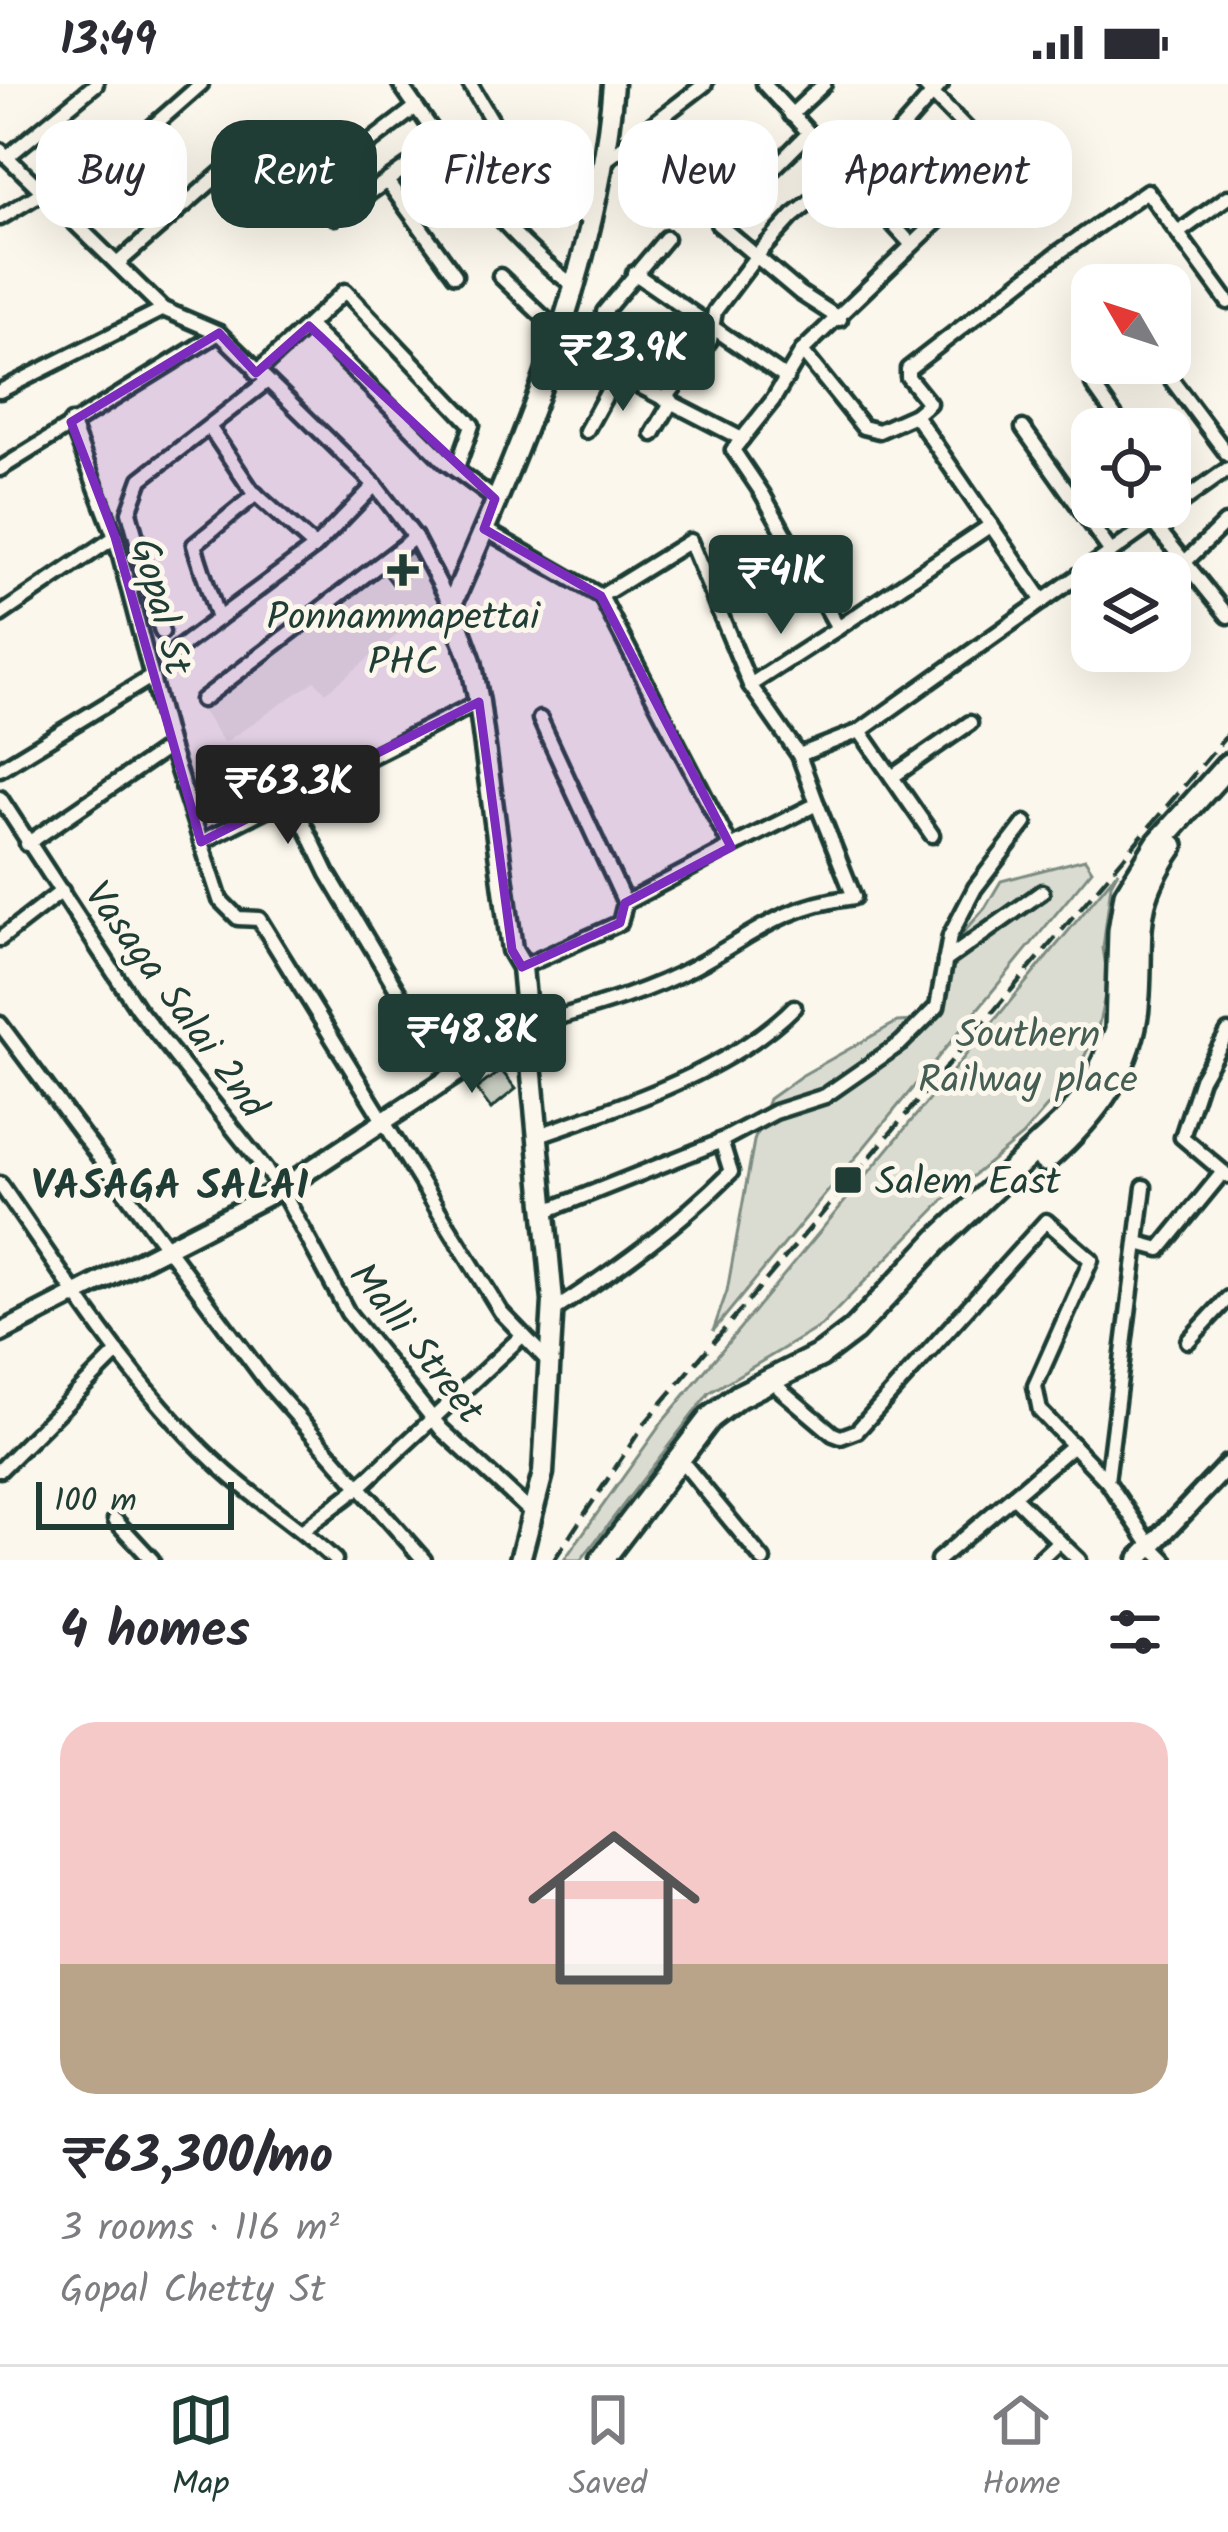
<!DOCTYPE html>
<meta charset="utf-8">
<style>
:root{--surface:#fff;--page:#f7f7f7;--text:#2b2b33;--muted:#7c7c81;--line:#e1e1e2;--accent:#1f3d34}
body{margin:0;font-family:Kalam,sans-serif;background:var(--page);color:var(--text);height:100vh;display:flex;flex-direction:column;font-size:45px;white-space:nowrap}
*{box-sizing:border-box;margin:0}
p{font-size:39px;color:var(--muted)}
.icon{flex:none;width:66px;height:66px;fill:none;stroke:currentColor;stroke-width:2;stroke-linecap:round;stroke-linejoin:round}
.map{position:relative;height:1476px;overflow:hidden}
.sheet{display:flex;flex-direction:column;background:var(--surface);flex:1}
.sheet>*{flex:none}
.hud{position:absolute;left:36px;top:36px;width:1158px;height:108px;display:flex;gap:24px}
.needle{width:78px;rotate:309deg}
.controls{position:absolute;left:1071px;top:180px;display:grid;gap:24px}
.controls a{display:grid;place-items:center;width:120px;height:120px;border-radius:24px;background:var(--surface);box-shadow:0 12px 48px #0002;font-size:60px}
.scale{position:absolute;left:36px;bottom:30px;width:198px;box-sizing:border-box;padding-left:12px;border:6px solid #1f3d34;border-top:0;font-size:33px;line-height:42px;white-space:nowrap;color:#1f3d34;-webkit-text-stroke:9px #fbf7ec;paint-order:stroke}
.price{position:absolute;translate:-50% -102px;padding:0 27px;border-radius:12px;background:var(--accent);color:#fff;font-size:39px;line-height:78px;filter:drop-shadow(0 3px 6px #0008)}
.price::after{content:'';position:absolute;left:50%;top:72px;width:36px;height:27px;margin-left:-18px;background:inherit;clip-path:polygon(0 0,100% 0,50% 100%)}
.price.active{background:#222;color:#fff}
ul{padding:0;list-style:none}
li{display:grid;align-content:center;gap:24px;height:636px;padding:0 60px}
li span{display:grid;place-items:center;height:372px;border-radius:36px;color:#555}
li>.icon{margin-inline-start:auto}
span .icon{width:216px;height:216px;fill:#fffc;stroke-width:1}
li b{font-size:51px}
h2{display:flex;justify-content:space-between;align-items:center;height:144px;padding:0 60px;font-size:51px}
.chip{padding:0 42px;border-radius:36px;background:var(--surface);box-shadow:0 12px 48px #0002;font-size:42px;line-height:108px}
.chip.active{background:var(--accent);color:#fff}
.status{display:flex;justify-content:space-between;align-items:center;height:84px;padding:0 60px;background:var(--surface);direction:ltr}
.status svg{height:33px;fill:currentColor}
.tab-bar{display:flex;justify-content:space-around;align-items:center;height:168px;border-top:3px solid var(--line);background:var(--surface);font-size:33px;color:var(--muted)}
.tab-bar a{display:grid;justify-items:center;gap:6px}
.tab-bar .active{color:var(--accent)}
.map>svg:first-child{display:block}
.built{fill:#eae9de}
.green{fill:#dbdcd1;stroke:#7d8c82;stroke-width:3}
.building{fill:#c4c9be;stroke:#1f3d34;stroke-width:3}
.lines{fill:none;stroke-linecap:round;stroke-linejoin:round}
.minor-casing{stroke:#1f3d34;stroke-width:21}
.tertiary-casing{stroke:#1f3d34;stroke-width:26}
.secondary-casing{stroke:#1f3d34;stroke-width:27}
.primary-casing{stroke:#1f3d34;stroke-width:30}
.minor{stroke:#fbf7ec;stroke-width:12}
.tertiary{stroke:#fbf7ec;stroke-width:16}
.secondary{stroke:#fbf7ec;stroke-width:18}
.primary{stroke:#fbf7ec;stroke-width:21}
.rail{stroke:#1f3d34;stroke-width:4.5;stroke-dasharray:18 9;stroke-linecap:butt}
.marked{fill:#7b2cbf;fill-opacity:0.2;stroke:#7b2cbf;stroke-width:9;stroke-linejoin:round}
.poi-dot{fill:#1f3d34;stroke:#fbf7ec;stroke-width:4.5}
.labels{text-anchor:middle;stroke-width:10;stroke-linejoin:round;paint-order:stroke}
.street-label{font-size:39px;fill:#1f3d34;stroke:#fbf7ec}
.poi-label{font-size:39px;fill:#1f3d34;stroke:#fbf7ec}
.park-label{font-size:39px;fill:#455d53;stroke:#fbf7ec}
.neighbourhood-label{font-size:42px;font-weight:bold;fill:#1f3d34;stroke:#fbf7ec}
</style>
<div class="status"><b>13:49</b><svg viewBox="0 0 49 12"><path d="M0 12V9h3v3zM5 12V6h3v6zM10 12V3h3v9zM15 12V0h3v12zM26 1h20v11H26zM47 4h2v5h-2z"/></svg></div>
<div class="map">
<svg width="1228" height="1476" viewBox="0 0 1228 1476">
<rect width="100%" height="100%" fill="#fbf7ec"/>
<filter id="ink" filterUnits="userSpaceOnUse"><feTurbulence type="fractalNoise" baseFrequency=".00833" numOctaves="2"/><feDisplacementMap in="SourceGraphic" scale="24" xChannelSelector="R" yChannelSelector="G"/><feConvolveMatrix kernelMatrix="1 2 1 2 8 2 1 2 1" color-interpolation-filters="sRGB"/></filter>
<g filter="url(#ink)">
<path class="built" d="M422,483L443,514L326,609L315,597L224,659L202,626L261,584L341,517L383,490L392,505Z"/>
<g class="green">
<path d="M1085,775L1092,786L713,1247L727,1207L754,1057L769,1015L801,992L897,938L930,936L949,890L957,856L985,824L1001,797Z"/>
<path d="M1118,787L1111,800L1103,864L1108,897L1098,944L1077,988L1022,1052L946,1114L821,1242L709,1309L581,1476H564L664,1336Z"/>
</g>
<g class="building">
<path d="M410,465L419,482L394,502L382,486Z"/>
<path d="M501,986L516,1005L491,1025L476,1005Z"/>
</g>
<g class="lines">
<g class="minor-casing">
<g id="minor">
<path d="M400,0C452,74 499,148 573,201"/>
<path d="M470,0L517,79L589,137"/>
<path d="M764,0L912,161"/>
<path d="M923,0L999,78L802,267L773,316L733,366L762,409L838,544L991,441"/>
<path d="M791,31L824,0"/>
<path d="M808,50L718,140L800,209L840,235"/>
<path d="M0,66L163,225L219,249L375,401L415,453L451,522"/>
<path d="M7,73L96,0"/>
<path d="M602,79L705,0"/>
<path d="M387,97L455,191"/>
<path d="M854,99L941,0"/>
<path d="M292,118L416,23"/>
<path d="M60,124L201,0"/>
<path d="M335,133L441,59"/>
<path d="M0,134L43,108"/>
<path d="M1178,149L1228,113"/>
<path d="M117,180L228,83"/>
<path d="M634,189L786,294"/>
<path d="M500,192L558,247"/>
<path d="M604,228L666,154"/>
<path d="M309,242L445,378L495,415"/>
<path d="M554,258L742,355"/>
<path d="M802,267L863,343L879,347L915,331L1043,517"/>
<path d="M1159,279L1228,371"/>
<path d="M256,289L345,207L472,341L456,386"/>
<path d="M1093,301L1124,345"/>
<path d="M0,307L163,225"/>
<path d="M666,314L710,256L715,227L758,170L793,132L845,90"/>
<path d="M915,331L929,319L908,293V285L1058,169L1147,107L1228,218"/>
<path d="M71,338L115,453L170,662L220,816L238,834L259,835L501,1228L549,1278"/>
<path d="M210,344L252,407L315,463"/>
<path d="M1023,344L1111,468"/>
<path d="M586,347L618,289"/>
<path d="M653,350L672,317"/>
<path d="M0,385L219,249"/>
<path d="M1153,439L1228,532"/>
<path d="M484,445L601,512L690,457L750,601L799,671"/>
<path d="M1185,478L1225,439L1228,440"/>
<path d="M601,512L731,763L625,819"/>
<path d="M718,525L800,478"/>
<path d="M0,531L115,453"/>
<path d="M218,535L194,461L256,410"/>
<path d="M162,548L129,428L141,395L266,298"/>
<path d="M176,566L315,463L375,401"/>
<path d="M750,601L838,544"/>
<path d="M202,616L415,453"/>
<path d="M860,647L932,751"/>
<path d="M0,685L151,593"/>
<path d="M892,693L970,639"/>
<path d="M0,714L137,924L281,1105L348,1229L442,1346L532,1429"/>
<path d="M292,715L328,790L403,916"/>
<path d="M201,758L479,618"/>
<path d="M27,760L170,662"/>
<path d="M731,763L817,720L799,671L860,647L1228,385"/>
<path d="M0,855L62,807"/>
<path d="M945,877L1042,808"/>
<path d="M522,883L620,839L625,819L540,635"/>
<path d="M0,940L266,1297L424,1476"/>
<path d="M528,942C585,925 642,911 694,883C757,849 779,823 854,813L817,720"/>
<path d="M1228,948L1201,995L1182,1053L1228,1092"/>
<path d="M539,1051C622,1022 732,986 794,923"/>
<path d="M0,1100C67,1197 139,1312 227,1389C262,1420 301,1444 335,1476"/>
<path d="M1144,1103L1107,1397L1151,1462L1165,1476"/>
<path d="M546,1127L717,1059L775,1028L825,1012L901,959L937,923L950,852L975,804L1025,739"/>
<path d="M1138,1159L1160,1165L1223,1088"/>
<path d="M553,1227C617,1185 677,1142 731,1088L721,1056"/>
<path d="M1188,1257L1228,1214"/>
<path d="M780,1305L833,1350L841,1353L857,1347L1046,1137L1091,1176L1035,1302L1040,1327L1107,1397"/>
<path d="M680,1375L763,1476"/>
<path d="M0,1386L118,1268"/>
<path d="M1013,1412L1059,1457"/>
<path d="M115,1436L152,1476"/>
<path d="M303,1446L358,1404L523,1251"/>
<path d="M938,1476L1073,1361"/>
<path d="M1039,1476L1059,1457L1079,1476"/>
</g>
</g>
<g class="tertiary-casing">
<g id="tertiary">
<path d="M0,1249L281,1105L528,942"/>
<path d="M1138,1476L1228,1381"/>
</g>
</g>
<g class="secondary-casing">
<path id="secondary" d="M520,1476L543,1389L553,1217L522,883L512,866L479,618L471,577L451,522C523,358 599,180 613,0"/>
</g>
<g class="primary-casing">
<g id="primary">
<path d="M1045,1076C1096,1031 1135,981 1138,911C1142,844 1131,822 1172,762"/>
<path d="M602,1476L710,1334L739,1312L821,1271L854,1246L938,1156L1062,1040L1092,1005L1117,946L1120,847L1126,810L1158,759L1228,681"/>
</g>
</g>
<use href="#minor" class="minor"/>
<use href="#tertiary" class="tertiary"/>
<use href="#secondary" class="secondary"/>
<use href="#primary" class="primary"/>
<path class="rail" d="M554,1476L645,1339L1228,650"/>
</g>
</g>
<path class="marked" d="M309,242L495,415L484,445L601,512L731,763L625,819L620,839L522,883L512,866L479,618L201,758L115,453L71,338L219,249L256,289Z"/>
<g class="poi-dot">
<path d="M397 468h12v12h12v12h-12v12h-12v-12h-12v-12h12z"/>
<rect x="833" y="1081" width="30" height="30" rx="6"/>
</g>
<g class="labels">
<g class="street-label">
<text transform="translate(163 522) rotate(75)" y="14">Gopal St</text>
<text transform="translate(177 915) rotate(54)" y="14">Vasaga Salai 2nd</text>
<text transform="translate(418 1258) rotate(52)" y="14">Malli Street</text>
</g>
<g class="poi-label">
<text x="403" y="545">Ponnammapettai<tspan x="403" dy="45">PHC</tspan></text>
<text x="875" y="1110" text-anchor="start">Salem East</text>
</g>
<g class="park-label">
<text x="1028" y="963">Southern<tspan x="1028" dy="45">Railway place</tspan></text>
</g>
<g class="neighbourhood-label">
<text x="170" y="1115">VASAGA SALAI</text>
</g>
</g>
</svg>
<div class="controls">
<a><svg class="needle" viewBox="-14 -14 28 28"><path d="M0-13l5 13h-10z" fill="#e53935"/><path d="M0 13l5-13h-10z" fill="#7c7c81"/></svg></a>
<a><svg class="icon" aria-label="locate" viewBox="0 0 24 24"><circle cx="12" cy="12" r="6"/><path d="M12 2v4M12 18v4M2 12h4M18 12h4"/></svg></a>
<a><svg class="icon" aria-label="layers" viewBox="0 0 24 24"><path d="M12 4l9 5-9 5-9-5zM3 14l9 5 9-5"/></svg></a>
</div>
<div class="scale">100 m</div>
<b class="price" style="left:623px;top:330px">₹23.9K</b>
<b class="price" style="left:781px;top:553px">₹41K</b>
<b class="price active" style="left:288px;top:763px">₹63.3K</b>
<b class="price" style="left:472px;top:1012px">₹48.8K</b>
<div class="hud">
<a class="chip">Buy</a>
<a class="chip active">Rent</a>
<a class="chip">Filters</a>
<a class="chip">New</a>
<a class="chip">Apartment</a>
</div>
</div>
<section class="sheet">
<h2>4 homes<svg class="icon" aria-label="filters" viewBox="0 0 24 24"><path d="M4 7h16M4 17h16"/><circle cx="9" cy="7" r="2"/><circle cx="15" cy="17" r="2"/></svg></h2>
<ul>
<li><span style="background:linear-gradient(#f6c9c9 65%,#b9a48a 0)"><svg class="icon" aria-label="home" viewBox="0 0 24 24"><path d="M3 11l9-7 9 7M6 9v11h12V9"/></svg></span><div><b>₹63,300/mo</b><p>3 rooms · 116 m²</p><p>Gopal Chetty St</p></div></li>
</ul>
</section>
<nav class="tab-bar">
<a class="active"><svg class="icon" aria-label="map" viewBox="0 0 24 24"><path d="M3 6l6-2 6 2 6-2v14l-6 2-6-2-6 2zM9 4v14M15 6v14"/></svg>Map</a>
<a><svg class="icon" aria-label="saved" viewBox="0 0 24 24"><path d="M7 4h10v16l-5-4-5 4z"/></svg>Saved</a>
<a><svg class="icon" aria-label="home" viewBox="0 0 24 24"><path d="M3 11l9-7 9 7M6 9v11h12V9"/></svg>Home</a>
</nav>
